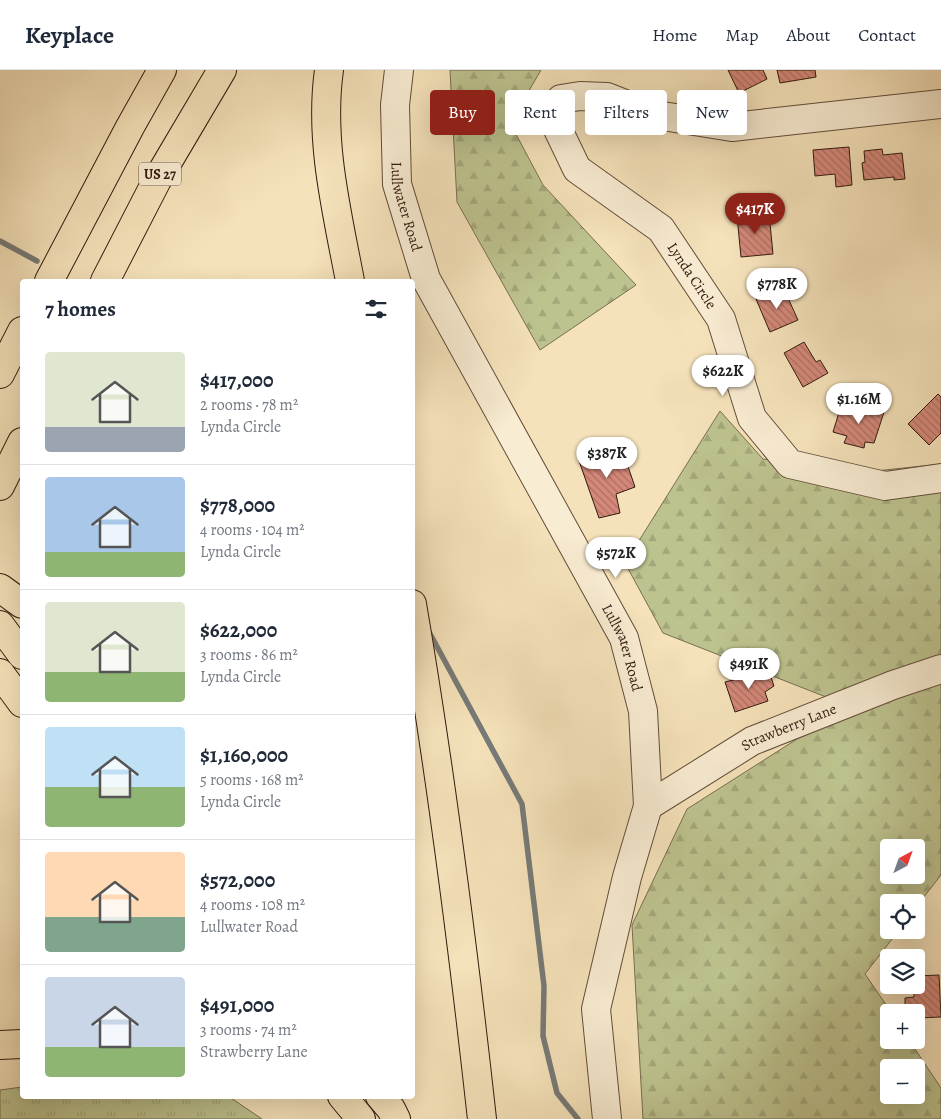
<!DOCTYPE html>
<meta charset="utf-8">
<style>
:root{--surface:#fff;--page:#f2f2f3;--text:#1f2937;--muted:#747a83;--line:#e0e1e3;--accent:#8f2418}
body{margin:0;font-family:Alegreya,serif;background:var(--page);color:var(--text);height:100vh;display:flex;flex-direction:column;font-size:19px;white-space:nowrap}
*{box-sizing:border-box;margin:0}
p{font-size:16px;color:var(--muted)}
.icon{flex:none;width:28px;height:28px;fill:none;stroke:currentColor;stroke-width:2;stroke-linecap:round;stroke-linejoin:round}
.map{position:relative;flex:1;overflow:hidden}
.panel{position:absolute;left:20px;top:209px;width:395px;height:820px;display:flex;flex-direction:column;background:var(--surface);border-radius:5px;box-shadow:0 5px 20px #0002}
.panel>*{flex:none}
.banner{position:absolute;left:430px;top:20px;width:435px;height:45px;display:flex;gap:10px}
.needle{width:32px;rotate:41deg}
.controls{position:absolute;left:880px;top:769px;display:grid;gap:10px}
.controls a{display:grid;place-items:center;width:45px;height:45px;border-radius:5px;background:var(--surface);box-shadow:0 5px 20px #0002;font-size:25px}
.price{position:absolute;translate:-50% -42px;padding:0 11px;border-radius:18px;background:#fff;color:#222;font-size:16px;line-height:32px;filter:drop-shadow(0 1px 2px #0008)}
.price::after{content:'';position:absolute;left:50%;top:30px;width:15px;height:11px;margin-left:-8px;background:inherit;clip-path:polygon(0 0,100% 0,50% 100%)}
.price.active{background:var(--accent);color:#fff}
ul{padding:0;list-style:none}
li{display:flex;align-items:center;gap:15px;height:125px;padding:0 25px}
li+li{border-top:1px solid var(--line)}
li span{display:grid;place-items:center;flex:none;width:140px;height:100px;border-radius:5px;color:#555}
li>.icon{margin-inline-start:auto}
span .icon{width:60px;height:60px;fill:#fffc;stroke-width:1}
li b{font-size:21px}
h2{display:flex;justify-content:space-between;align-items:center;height:60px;padding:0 25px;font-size:21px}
.tag{padding:0 18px;border-radius:5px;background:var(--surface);box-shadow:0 5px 20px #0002;font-size:18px;line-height:45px}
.tag.active{background:var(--accent);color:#fff}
header{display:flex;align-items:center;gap:30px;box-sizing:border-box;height:70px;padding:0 25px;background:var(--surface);border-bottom:1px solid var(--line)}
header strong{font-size:24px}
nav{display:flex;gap:28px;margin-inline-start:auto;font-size:18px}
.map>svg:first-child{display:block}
.grass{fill:url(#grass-tufts);stroke:#786e50}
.forest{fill:url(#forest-firs);stroke:#786e50;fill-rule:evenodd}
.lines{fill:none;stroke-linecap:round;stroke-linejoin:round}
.stream{stroke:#767a77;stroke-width:5.5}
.building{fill:url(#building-back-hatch);stroke:#321a10}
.minor-casing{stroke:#634c3a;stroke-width:30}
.major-casing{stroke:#321a10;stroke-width:30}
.highway-casing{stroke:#321a10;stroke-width:30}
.minor{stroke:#f8ecd2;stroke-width:28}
.major{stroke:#f5e2ba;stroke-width:28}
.highway{stroke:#f5e2ba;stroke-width:28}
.labels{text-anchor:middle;stroke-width:4;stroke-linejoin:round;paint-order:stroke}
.shield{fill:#f8ecd2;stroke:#6d594a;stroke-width:1}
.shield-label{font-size:14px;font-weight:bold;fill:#321a10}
.street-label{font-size:15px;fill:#321a10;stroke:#f8ecd2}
</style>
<header>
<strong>Keyplace</strong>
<nav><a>Home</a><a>Map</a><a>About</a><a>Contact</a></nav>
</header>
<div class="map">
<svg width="941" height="1049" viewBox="0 0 941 1049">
<defs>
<pattern id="grass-tufts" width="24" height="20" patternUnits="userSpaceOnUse" patternTransform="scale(1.25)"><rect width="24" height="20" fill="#bdc38f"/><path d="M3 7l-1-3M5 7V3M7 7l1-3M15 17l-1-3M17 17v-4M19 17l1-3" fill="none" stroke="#a3a77a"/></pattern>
<pattern id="forest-firs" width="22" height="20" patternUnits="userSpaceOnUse" patternTransform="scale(1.25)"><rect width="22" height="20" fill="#bdc38f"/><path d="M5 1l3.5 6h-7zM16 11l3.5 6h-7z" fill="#a3a77a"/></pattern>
<pattern id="building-back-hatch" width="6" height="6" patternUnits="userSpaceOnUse" patternTransform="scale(1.25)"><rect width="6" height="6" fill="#d48879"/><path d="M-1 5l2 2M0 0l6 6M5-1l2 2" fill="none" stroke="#ad6e62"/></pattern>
</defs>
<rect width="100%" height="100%" fill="#f5e2ba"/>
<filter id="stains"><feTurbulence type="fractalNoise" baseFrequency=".004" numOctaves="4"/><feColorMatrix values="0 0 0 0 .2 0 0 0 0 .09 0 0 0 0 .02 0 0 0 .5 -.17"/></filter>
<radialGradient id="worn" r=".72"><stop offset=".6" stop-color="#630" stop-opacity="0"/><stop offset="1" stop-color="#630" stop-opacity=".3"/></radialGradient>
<path class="grass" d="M22,1017V1026H228L262,1049H0V1020Z"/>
<g class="forest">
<path d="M450,0H541L510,53L543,115L636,215L540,280L457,132Z"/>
<path d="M720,341L763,389L866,402L941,394V805L916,837V832H889V860H899L865,904L891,942H889V970H909L941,1018V1049H643L632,855L687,739L849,636L663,563L625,493ZM889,778H916V805H889ZM889,998H916V1025H889Z"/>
</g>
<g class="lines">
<g class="stream">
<path d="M0,171L37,191"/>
<path d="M428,560L522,734L544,916L543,966L557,1023L578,1049"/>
</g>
</g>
<g class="building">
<path d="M728,0H763L767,9L739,23Z"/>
<path d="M777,0H815L816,7L780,13Z"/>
<path d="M849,77L852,115L836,117L835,104L815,106L813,80Z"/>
<path d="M882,79L883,85L902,83L905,109L894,110V107L864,110L862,93L865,92L864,81Z"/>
<path d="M769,143L773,184L741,187L737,146Z"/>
<path d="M783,217L798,250L770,262L756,229Z"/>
<path d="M804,272L816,292L820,290L828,303L803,317L784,283Z"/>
<path d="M938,324L941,327V363L929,375L908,354Z"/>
<path d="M869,334L885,339L874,373L865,372L864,378L844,373L847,366L833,362L841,336L866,345Z"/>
<path d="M621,376L635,417L616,424L620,443L599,448L578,388Z"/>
<path d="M769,601L774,616L765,622L768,631L735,642L725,612Z"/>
<path d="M939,905L941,947L916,948V942H905V928L914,927V915H916V906Z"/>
</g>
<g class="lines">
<g class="minor-casing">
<g id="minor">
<path id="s1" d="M399,0L395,35L397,114L426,209L624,568L643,641L648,736L627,807L596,939L607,1049"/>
<path id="s2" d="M941,34L732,57L650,44L607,27L580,26L561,29L553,49L577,99L661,159L721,249L752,348L790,394L885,416L941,408"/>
<path id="s3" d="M648,736L752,671L893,615L941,599"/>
</g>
</g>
<g class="major-casing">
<g id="major">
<path d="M0,555L22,585"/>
<path d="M0,603L22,633"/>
<path d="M342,1026L361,1049"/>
<path d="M380,1026L391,1039L396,1049"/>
</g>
</g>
<g class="highway-casing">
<g id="highway">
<path d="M329,0C319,71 337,142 350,211"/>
<path d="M49,211L130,57L162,0"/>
<path d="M105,211L157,110L222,0"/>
<path d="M0,304L22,261"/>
<path d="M0,416L22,372"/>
<path d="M0,518L22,534"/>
<path d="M412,534C441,705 463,877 482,1049"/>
<path d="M0,975L22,974"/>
</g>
</g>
<use href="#minor" class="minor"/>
<use href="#major" class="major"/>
<use href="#highway" class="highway"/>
</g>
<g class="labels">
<rect class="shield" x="139" y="92.5" width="42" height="23" rx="4"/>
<g class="shield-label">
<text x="160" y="109">US 27</text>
</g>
<g class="street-label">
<text dy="5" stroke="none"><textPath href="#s1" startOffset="138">Lullwater Road</textPath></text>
<text dy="5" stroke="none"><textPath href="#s2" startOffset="622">Lynda Circle</textPath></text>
<text dy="5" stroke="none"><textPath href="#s1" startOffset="632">Lullwater Road</textPath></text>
<text dy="5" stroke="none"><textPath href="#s3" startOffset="162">Strawberry Lane</textPath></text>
</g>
</g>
<rect width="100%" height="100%" filter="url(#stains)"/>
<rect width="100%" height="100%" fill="url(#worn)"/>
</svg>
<div class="controls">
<a><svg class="needle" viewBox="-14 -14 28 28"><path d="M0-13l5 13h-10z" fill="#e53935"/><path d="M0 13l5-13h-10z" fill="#747a83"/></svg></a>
<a><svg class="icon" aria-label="locate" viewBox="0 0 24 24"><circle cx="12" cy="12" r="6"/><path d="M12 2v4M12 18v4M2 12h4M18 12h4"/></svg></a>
<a><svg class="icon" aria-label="layers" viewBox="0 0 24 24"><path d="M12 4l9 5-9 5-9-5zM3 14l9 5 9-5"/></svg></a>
<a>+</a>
<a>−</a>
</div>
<b class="price active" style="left:755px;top:165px">$417K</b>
<b class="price" style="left:777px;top:240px">$778K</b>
<b class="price" style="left:723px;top:327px">$622K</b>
<b class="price" style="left:859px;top:355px">$1.16M</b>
<b class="price" style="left:607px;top:409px">$387K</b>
<b class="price" style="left:616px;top:509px">$572K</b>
<b class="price" style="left:749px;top:620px">$491K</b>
<div class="banner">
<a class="tag active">Buy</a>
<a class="tag">Rent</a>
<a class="tag">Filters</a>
<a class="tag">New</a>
</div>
<section class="panel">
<h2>7 homes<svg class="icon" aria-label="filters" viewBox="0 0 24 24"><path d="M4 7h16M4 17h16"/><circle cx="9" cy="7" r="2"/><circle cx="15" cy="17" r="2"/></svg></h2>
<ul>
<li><span style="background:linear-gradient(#dfe7d0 75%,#9aa5b1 0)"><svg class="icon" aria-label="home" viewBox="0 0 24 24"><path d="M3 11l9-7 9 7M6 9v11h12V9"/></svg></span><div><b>$417,000</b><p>2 rooms · 78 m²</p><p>Lynda Circle</p></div></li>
<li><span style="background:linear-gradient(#a9c7e8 75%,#8fb573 0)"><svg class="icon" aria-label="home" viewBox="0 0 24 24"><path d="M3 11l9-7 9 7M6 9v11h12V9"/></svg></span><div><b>$778,000</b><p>4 rooms · 104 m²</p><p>Lynda Circle</p></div></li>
<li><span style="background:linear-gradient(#dfe7d0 70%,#8fb573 0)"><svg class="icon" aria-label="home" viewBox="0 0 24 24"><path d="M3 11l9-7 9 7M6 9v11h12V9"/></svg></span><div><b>$622,000</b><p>3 rooms · 86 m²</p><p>Lynda Circle</p></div></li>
<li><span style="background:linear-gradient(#bfe0f5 60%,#8fb573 0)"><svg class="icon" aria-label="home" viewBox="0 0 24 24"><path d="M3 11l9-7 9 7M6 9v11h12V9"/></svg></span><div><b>$1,160,000</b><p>5 rooms · 168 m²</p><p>Lynda Circle</p></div></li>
<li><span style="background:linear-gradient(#ffd9b3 65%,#7fa58c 0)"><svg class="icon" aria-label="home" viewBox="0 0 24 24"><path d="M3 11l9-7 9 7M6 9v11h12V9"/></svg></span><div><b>$572,000</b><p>4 rooms · 108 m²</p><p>Lullwater Road</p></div></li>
<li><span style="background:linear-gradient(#c9d6e8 70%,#8fb573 0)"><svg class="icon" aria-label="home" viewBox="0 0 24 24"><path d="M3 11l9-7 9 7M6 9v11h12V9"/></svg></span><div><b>$491,000</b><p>3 rooms · 74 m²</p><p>Strawberry Lane</p></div></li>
</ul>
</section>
</div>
